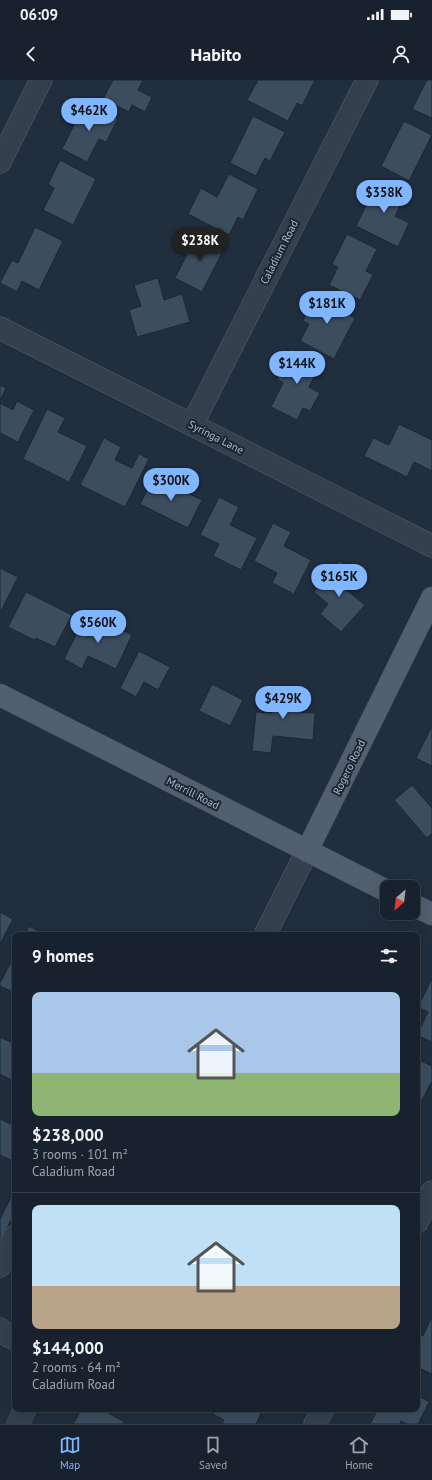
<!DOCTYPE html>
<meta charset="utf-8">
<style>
:root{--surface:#18222e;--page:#252f3a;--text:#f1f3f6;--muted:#9fa4aa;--line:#363f4a;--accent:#7fb6ff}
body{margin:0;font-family:"PT Sans",sans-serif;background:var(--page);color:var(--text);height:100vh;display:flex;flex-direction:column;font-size:15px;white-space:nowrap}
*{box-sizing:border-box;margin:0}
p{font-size:13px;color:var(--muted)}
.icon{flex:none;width:22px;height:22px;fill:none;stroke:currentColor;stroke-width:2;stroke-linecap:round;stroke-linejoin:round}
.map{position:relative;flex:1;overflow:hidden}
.side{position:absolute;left:12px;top:852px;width:408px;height:480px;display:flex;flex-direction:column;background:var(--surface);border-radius:8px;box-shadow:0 4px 16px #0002,0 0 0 1px var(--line)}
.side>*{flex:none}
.needle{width:26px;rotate:208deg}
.tools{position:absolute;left:380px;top:800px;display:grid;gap:8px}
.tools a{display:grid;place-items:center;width:40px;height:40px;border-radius:8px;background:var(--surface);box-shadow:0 4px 16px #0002,0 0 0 1px var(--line);font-size:20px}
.price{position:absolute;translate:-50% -34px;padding:0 9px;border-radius:14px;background:var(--accent);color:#111;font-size:13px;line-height:26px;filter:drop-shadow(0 1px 2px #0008)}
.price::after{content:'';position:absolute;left:50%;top:24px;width:12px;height:9px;margin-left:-6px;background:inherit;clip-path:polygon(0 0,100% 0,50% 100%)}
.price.selected{background:#222;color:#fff}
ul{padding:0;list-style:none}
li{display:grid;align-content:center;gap:8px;height:212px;padding:0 20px}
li+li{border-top:1px solid var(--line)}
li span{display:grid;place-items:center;height:124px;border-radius:8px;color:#555}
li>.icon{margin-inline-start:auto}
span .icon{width:72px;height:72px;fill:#fffc;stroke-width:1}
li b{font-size:17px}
h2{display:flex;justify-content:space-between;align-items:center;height:48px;padding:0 20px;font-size:17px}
.status{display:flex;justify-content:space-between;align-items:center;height:28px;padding:0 20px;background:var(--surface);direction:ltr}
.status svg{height:11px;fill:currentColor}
header{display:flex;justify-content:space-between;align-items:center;height:52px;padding:0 20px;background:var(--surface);font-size:18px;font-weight:700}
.menu{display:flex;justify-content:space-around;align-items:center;height:56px;border-top:1px solid var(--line);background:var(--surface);font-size:11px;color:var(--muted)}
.menu a{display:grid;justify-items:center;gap:2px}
.menu .selected{color:var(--accent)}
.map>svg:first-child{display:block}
.building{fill:#3c4d5e;stroke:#1c2735}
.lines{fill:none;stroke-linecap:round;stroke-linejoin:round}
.minor-casing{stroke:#535e6c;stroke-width:23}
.major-casing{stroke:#3e4957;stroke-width:23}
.minor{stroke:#34404e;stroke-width:22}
.major{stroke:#525f6e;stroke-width:22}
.labels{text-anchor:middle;stroke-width:4;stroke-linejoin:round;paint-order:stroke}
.street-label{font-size:11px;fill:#b0bbca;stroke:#1a2533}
</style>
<div class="status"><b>06:09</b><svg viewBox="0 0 49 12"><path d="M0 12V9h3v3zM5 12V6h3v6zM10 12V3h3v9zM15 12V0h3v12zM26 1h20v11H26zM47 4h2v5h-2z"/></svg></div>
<header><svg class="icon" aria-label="back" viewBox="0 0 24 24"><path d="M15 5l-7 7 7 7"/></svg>Habito<svg class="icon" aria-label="person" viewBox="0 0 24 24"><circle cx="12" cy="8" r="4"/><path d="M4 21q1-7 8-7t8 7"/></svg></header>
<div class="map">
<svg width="432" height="1344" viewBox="0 0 432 1344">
<rect width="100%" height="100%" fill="#202e3e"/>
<g class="building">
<path d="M113,0H143L138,10L152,17L145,32L132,25L129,32L103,19Z"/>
<path d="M258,0H315L302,26L297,23L288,41L247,20Z"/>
<path d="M427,0H432V38L412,29Z"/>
<path d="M85,23L118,39L106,62L99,59L87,82L62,69Z"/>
<path d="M253,36L285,52L270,81L265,78L256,96L230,83Z"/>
<path d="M404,41L432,55L409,101L381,86Z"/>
<path d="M60,80L96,99L73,145L43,130L54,108L48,104Z"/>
<path d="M229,94L258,109L243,140L238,137L229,155L188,134L201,108L217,117Z"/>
<path d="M379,99L407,112L395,136L409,143L398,167L356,146Z"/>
<path d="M35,147L63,161L39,210L22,201L17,212L0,203L12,180L18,183Z"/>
<path d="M199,151L226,165L202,212L175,198Z"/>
<path d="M347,154L377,169L366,191L373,195L360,220L329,205L338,187L332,184Z"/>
<path d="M158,198L164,220L182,214L190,242L137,257L129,230L141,226L134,205Z"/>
<path d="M319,210L347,225L344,232L355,238L334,279L300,261L309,244L303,241Z"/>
<path d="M292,269L321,283L309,307L320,313L310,331L303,328L297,340L271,327L283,303L277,299Z"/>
<path d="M0,305L6,308L0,320Z"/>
<path d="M17,321L34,330L18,362L0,353V323L13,330Z"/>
<path d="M47,329L65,338L58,352L87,366L69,402L23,379Z"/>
<path d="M399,344L432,360V391L414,382L407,397L364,376L373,358L389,365Z"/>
<path d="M104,358L121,367L115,380L132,388L139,374L149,379L125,427L80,405Z"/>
<path d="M154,397L202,420L188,448L140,424Z"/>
<path d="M219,417L239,427L230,445L257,458L241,490L213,476L219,464L200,455Z"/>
<path d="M273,443L291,452L284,466L311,480L294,514L272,503L277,493L254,481Z"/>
<path d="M340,481L355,495L344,508L365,525L341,552L320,534L328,524L314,512Z"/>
<path d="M0,488L18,497L1,531L0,530Z"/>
<path d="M26,512L72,535L55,567L36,558L34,560L8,547Z"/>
<path d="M87,533L101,540L97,548L105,553L109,544L132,555L116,589L88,576L82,589L64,579Z"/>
<path d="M139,571L170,587L158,610L144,602L136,617L120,608Z"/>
<path d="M212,604L243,620L230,646L199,631Z"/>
<path d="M274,606L302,609L300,632L315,633L313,660L273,656L271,673L252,671L256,632L272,633Z"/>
<path d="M432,646V686L416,678Z"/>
<path d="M412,705L432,728V753L427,758L394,720Z"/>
<path d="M0,832L13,839L0,864Z"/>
<path d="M29,846L46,855H25Z"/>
<path d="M15,874V913L0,906V903Z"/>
<path d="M431,900L432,901V962L417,955L428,932L418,927Z"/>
<path d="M0,957L15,964V1002L0,994Z"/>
<path d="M419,980L432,986V1001L417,1030V984Z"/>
<path d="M0,1039L15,1046V1082L0,1075Z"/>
<path d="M15,1109V1132L0,1162V1139Z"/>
<path d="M432,1236V1294L417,1287V1253L423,1256Z"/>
<path d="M417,1315L429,1322L418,1344H407L401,1341L400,1344H370L378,1329H417Z"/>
<path d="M82,1329H106L105,1331L124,1342L123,1344H73Z"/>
<path d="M216,1329H263L256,1344H222L224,1340L213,1334Z"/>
</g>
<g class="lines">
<g class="minor-casing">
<g id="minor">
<path d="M0,82L41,0"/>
<path d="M0,248L432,466"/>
<path d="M192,345L367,0"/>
<path d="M265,855L307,771"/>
<path d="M417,1142L432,1112"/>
<path d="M0,1186L15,1156"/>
<path d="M0,1249L6,1255L15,1259"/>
<path d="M18,1344L25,1329"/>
<path d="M315,1344L323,1329"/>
</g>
</g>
<g class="major-casing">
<g id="major">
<path d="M0,615L387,811"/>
<path d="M307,771L432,518"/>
<path d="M413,825L432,834"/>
</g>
</g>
<use href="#minor" class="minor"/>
<use href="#major" class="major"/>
</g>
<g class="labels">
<g class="street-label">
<text transform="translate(279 172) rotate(-63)" y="4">Caladium Road</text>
<text transform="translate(216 357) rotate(27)" y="4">Syringa Lane</text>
<text transform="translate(349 687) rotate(-64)" y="4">Rogero Road</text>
<text transform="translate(193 713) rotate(27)" y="4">Merrill Road</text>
</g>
</g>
</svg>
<div class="tools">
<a><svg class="needle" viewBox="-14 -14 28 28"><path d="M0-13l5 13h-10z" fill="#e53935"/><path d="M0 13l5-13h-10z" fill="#9fa4aa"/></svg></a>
</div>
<b class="price" style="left:89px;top:52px">$462K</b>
<b class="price" style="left:384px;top:134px">$358K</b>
<b class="price selected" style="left:200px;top:182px">$238K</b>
<b class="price" style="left:327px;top:245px">$181K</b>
<b class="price" style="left:297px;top:305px">$144K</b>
<b class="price" style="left:171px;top:422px">$300K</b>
<b class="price" style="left:339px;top:518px">$165K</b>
<b class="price" style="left:98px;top:564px">$560K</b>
<b class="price" style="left:283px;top:640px">$429K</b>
<section class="side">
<h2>9 homes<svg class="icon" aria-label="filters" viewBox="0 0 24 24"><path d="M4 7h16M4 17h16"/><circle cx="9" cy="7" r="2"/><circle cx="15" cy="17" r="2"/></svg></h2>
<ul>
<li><span style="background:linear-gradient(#a9c7e8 65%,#8fb573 0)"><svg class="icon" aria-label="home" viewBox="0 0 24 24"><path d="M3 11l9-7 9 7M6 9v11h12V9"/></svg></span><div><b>$238,000</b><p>3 rooms · 101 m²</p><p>Caladium Road</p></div></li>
<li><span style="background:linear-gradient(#bfe0f5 65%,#b9a48a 0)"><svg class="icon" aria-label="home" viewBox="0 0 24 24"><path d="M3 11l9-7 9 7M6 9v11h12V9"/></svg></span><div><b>$144,000</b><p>2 rooms · 64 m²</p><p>Caladium Road</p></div></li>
</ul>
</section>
</div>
<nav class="menu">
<a class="selected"><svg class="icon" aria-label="map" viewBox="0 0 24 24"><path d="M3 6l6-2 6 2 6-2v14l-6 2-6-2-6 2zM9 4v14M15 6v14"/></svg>Map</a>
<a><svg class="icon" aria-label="saved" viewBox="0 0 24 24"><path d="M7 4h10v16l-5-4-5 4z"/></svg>Saved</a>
<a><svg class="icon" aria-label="home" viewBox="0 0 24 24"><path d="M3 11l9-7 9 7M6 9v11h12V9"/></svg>Home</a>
</nav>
